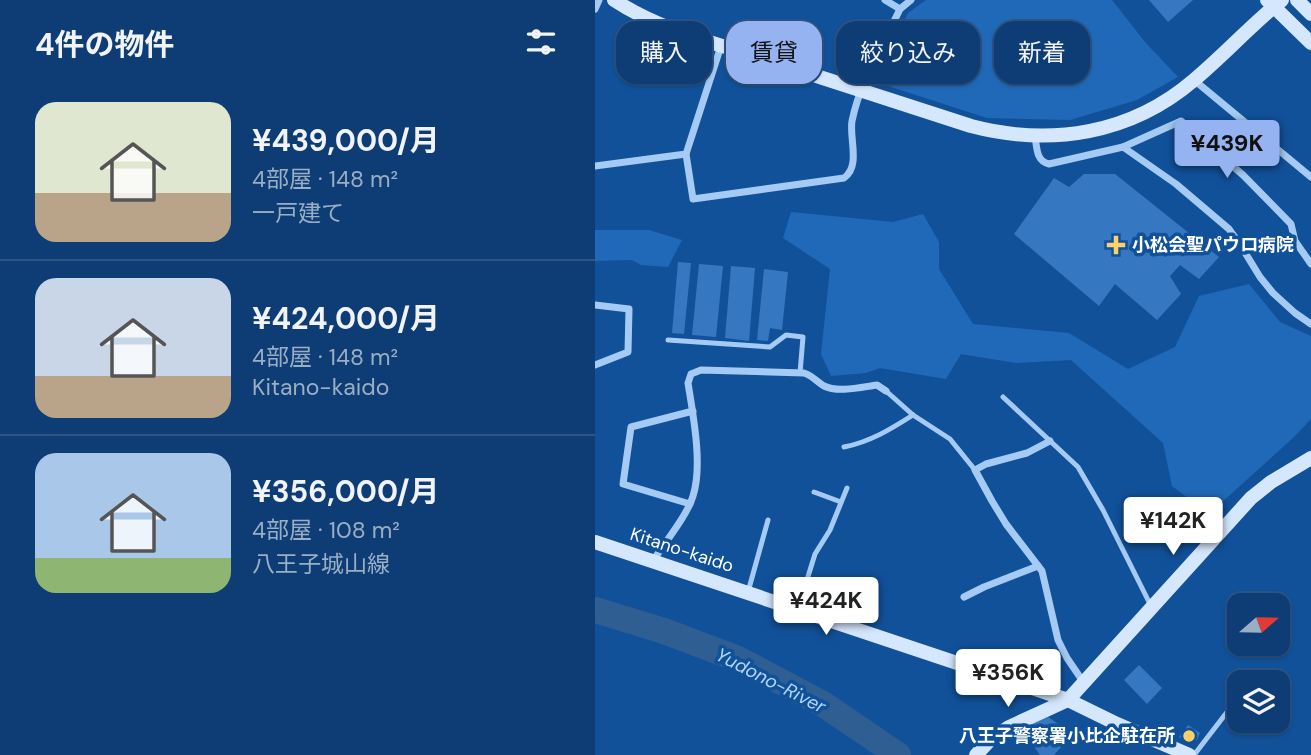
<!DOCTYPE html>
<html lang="ja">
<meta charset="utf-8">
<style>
:root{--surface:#0d3d74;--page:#164479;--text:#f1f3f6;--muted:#9aaec5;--line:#2d5686;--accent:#95b2f1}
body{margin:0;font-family:"DM Sans","Noto Sans JP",sans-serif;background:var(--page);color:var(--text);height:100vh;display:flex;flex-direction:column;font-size:26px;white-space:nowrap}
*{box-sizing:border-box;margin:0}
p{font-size:23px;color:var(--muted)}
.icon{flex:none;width:38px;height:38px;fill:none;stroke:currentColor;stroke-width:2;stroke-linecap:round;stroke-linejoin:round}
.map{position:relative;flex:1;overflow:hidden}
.sheet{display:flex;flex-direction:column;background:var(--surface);width:595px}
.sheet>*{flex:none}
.hud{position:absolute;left:21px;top:21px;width:590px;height:63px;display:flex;gap:14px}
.needle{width:46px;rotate:70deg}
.controls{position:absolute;left:632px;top:593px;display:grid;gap:14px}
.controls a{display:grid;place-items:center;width:63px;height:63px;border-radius:14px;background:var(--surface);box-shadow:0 2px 5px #0004,0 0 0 2px var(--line);font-size:35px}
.price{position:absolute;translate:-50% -60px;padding:0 16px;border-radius:7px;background:#fff;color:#222;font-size:23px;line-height:46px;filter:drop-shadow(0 2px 4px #0008)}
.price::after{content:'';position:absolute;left:50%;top:42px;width:21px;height:16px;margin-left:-10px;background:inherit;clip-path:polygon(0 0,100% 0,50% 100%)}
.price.selected{background:var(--accent);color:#111}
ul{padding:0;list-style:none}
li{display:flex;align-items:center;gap:21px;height:175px;padding:0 35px}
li+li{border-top:2px solid var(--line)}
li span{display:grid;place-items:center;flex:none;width:196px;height:140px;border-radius:21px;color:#555}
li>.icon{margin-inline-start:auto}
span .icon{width:84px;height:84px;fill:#fffc;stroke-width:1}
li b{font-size:30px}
h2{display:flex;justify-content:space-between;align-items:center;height:84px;padding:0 35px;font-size:30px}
.tag{padding:0 24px;border-radius:21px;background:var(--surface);box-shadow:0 2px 5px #0004,0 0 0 2px var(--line);font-size:24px;line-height:63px}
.tag.selected{background:var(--accent);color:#111}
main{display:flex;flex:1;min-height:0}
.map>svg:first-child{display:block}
.green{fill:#2069b8}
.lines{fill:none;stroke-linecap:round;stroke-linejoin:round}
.river{stroke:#2f5e93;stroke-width:26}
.building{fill:#3578c1}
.lane{stroke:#a5cbf4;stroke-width:5}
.street{stroke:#a5cbf4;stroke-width:7}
.secondary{stroke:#d5e7fd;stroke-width:14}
.poi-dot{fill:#ffcf68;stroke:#11519a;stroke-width:2.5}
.labels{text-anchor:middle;stroke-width:7;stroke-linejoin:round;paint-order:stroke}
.poi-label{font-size:18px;font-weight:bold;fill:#fff;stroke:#11519a;text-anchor:start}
.street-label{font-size:18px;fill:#fff;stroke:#11519a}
.water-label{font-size:19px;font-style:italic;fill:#b1d5fb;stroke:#11519a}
</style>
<main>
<section class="sheet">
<h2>4件の物件<svg class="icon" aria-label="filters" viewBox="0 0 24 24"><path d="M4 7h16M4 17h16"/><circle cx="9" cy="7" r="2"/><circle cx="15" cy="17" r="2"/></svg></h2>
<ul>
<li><span style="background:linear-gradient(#dfe7d0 65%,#b9a48a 0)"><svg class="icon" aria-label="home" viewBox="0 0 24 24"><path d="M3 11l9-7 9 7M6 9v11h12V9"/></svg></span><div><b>¥439,000/月</b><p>4部屋 · 148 m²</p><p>一戸建て</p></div></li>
<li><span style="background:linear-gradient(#c9d6e8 70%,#b9a48a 0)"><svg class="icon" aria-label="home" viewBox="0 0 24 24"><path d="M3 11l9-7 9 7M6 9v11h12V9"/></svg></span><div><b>¥424,000/月</b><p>4部屋 · 148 m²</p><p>Kitano-kaido</p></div></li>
<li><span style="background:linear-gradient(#a9c7e8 75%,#8fb573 0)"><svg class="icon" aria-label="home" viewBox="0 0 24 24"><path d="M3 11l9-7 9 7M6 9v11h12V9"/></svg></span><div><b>¥356,000/月</b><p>4部屋 · 108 m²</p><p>八王子城山線</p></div></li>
</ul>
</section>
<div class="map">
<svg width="716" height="755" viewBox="0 0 716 755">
<rect width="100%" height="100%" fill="#11519a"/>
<g class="green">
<path d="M331,0H517L550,42L583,77L542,100L475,120L392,118L287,84L284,73L313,13Z"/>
<path d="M196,212L298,222L328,214L344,242V269L378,324L474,333L533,369L580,347L604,296L654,284L685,322L716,336V419L699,437L614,514L577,486L568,443L476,360L421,363L366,354L351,379L285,368L271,373L236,376L226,354L235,269L188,238Z"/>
<path d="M0,230H54L87,240L73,267L46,265L37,260L0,261Z"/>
</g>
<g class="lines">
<path class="river" d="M0,610L69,631L143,659L228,704L303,755"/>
</g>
<g class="building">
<path d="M554,0H598L573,22Z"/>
<path d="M489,174H520L624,257L604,279L585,265L575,276L586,294L562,320L520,284L504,306L419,234L459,178L474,187Z"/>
<path d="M83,262L96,263L89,334L77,333Z"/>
<path d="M104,264L128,266L121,337L97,335Z"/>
<path d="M136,266L160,268L154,341L130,338Z"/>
<path d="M169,269L193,272L187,330L175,328L173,341L162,340Z"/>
<path d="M544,665L567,688L552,704L529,680Z"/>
<path d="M453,717L478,734L459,755H445L426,728Z"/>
<path d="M593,725L605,733L602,740L596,742L584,737Z"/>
</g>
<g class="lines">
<g class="lane">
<path d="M73,340L175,347L191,335L208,337L205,373"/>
<path d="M291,391L318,415L355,439L380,470"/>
<path d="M408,397L483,467L508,510L556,606"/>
<path d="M249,447C275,442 296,429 318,415"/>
<path d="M219,492L246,502"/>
<path d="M153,592L173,520"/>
<path d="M203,609L220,554L235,530L252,488"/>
<path d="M599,755L639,703"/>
</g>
<g class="street">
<path d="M290,0L305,9"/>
<path d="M0,9L4,0"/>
<path d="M599,80L716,177"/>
<path d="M440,136C442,148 441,161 454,164L528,147L581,184L634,229L646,246L665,277L678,293L700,313L716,324"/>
<path d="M528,147L586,121L648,175L696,224L700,241L716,264"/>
<path d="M91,154L98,199L249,178C266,166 254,138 257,121C265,81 288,45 305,9L316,0"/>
<path d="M0,166L91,154L126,46"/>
<path d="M0,305L34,309L33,352L0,365"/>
<path d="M455,441L432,453L391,464L380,470L397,501L411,524L447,571L463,640L472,658L489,683"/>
<path d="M95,504L28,484L36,427L98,411"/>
<path d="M58,561C70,542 92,516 98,496C108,465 98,415 93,383L96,374L106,370L209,373C218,376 222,382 229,386C243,393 267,387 282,385L291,391"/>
<path d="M369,597L389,587L443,566"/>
</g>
<g class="secondary">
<path d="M19,0C63,29 113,41 163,57C234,80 305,103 376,126C456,147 536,134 599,80C630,54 656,25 687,0"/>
<path d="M672,0L716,43"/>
<path d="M702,0L716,14"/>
<path d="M0,542L473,700L522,724L594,755"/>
<path d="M381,755L395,740L414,727L473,700L656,498L676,482L716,458"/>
</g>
</g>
<g class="poi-dot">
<path d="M517.5 234.5h7v7h7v7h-7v7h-7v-7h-7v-7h7z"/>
<circle cx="594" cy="736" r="7"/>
</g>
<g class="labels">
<g class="poi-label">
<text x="537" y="251">小松会聖パウロ病院</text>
<text x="580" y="742" text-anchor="end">八王子警察署小比企駐在所</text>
</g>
<g class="street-label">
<text transform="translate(87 550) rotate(18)" y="6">Kitano-kaido</text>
</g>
<g class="water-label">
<text transform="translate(176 680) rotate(27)" y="7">Yudono-River</text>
</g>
</g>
</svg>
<div class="controls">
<a><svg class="needle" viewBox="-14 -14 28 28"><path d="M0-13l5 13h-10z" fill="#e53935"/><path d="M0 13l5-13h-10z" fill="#9aaec5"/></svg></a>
<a><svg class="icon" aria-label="layers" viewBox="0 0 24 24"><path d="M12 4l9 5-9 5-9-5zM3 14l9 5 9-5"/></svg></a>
</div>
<b class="price selected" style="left:632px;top:180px">¥439K</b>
<b class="price" style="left:578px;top:557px">¥142K</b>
<b class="price" style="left:231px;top:637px">¥424K</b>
<b class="price" style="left:413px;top:709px">¥356K</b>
<div class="hud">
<a class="tag">購入</a>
<a class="tag selected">賃貸</a>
<a class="tag">絞り込み</a>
<a class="tag">新着</a>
</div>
</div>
</main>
